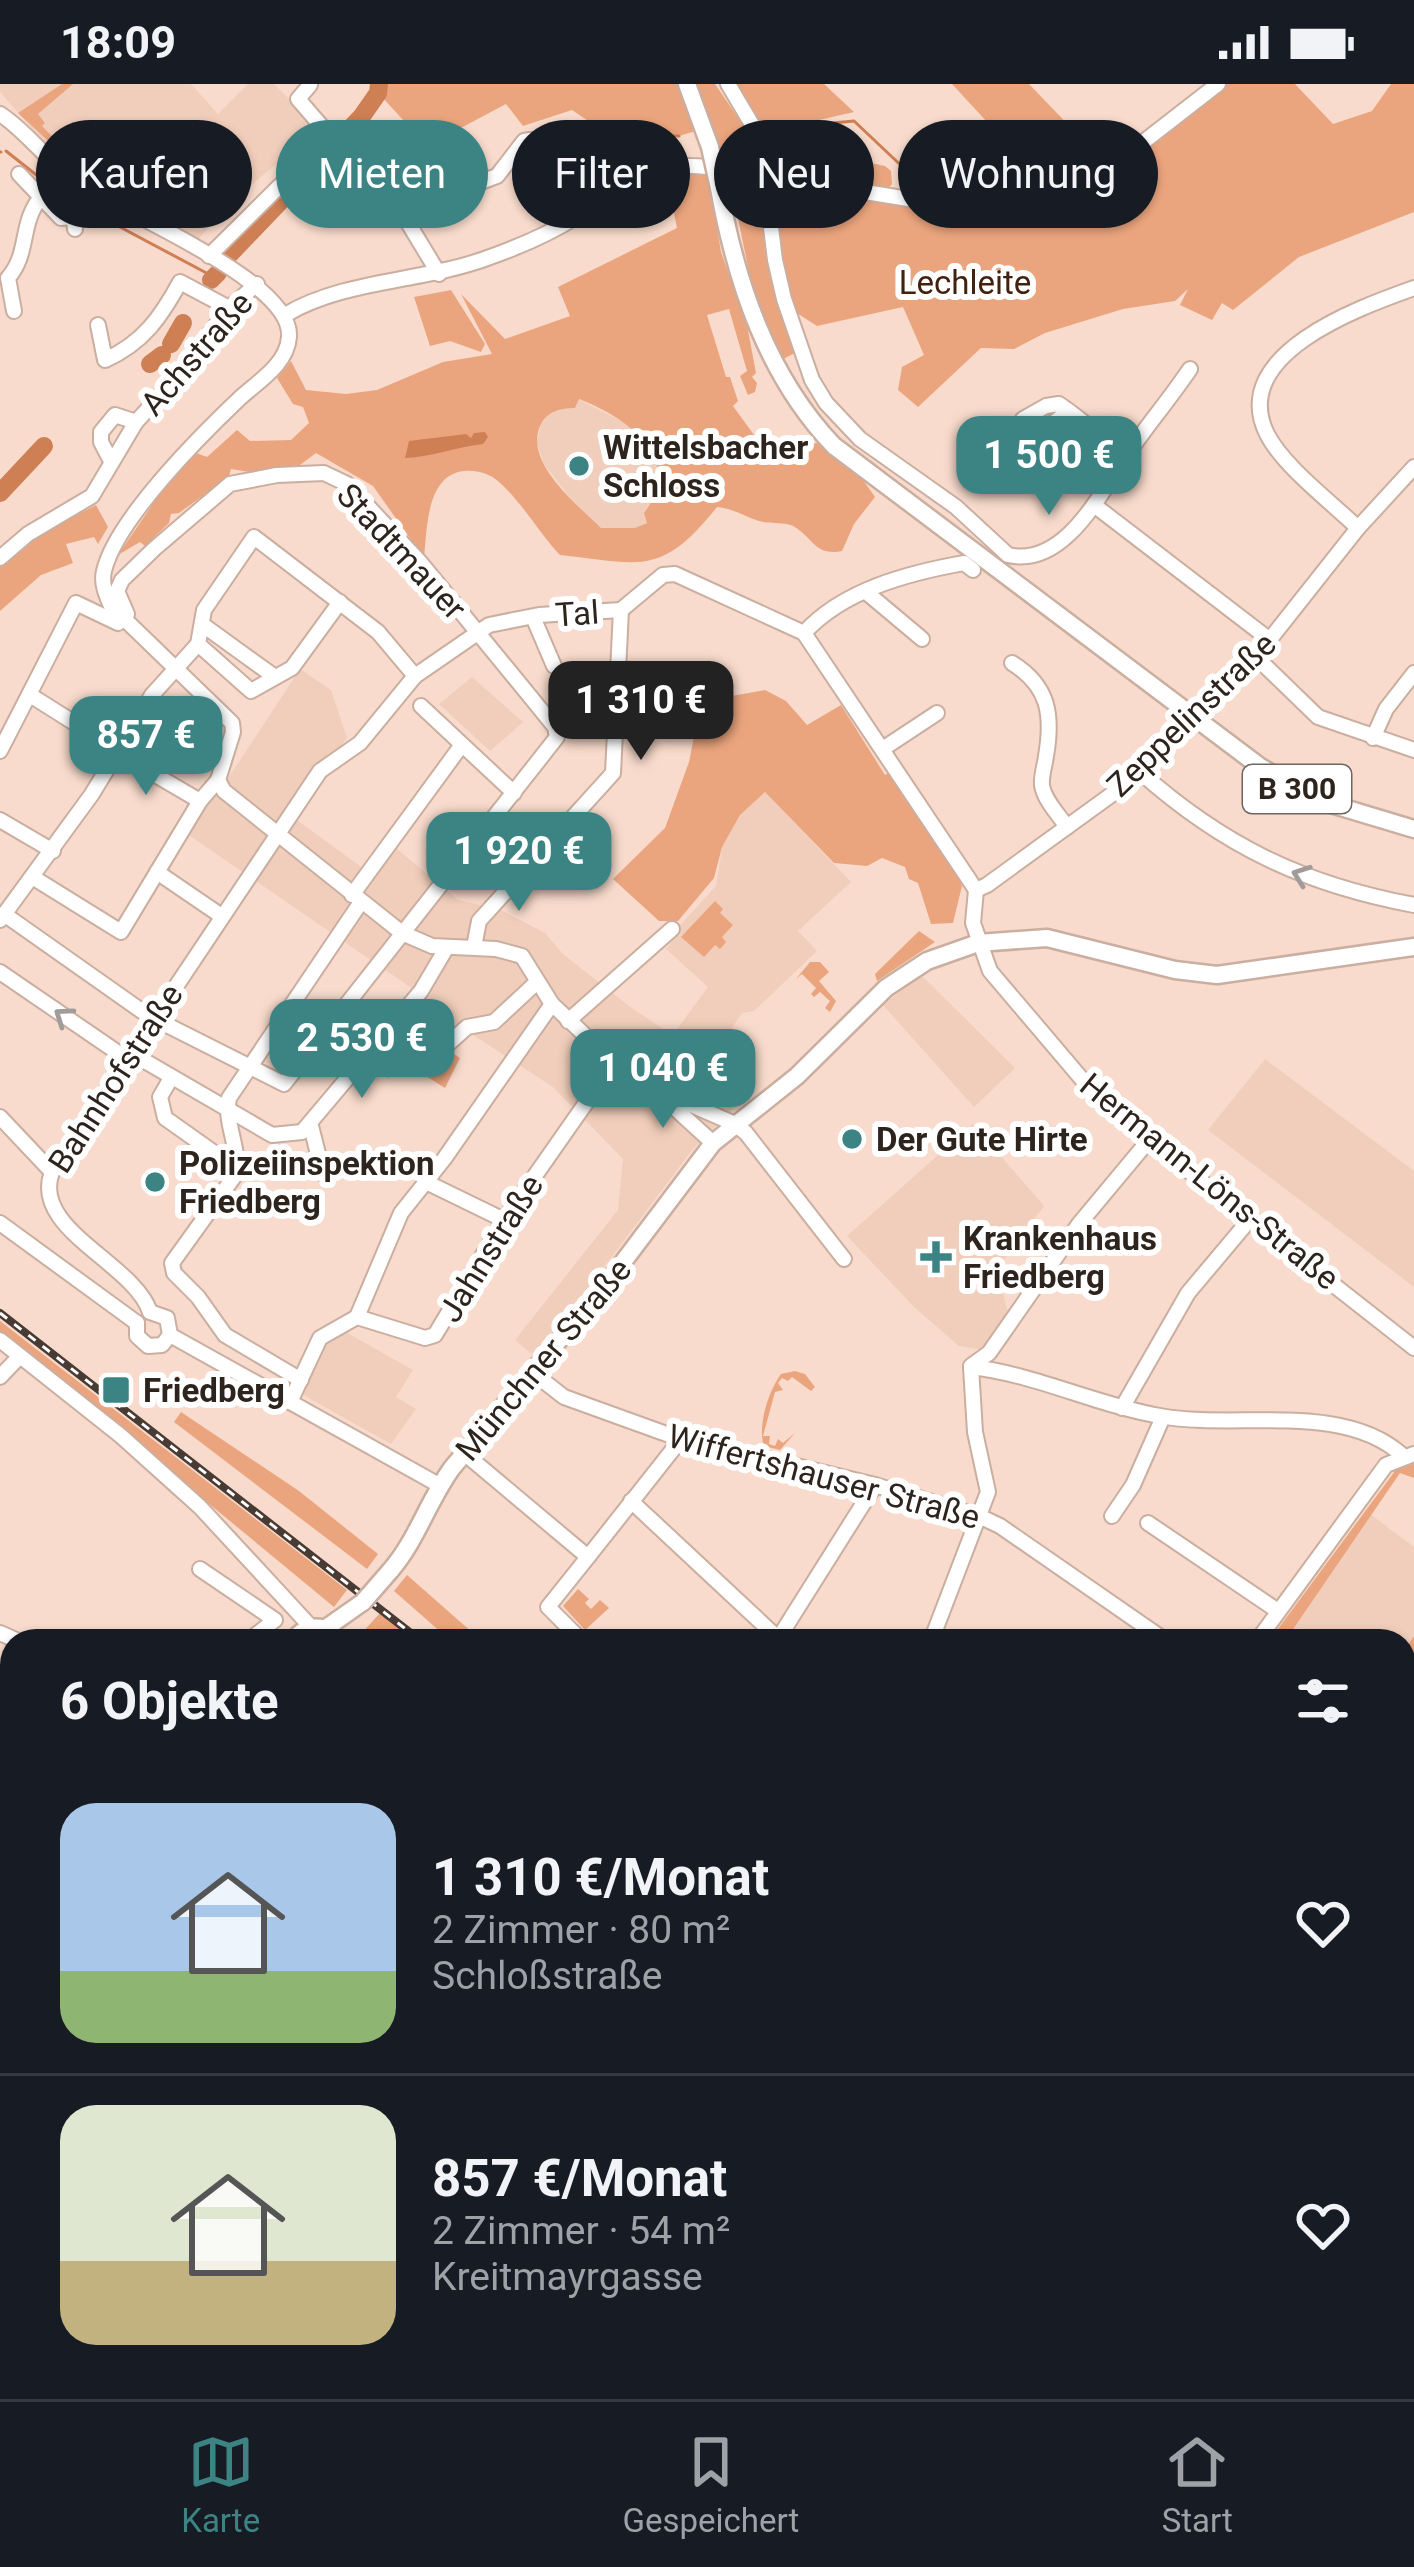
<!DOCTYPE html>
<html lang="de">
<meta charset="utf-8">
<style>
:root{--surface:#171b24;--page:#242831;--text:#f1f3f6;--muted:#9ea1a6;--line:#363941;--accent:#3c8484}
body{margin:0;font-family:Roboto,sans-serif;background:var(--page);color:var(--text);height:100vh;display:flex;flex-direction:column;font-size:45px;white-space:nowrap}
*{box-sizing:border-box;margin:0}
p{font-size:39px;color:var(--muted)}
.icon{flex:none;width:66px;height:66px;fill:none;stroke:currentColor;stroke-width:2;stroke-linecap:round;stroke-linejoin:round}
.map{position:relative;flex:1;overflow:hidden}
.sheet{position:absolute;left:0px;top:1545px;width:1416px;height:771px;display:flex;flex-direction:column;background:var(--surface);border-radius:36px 36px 0 0;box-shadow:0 3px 9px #0004}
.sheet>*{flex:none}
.guide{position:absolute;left:36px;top:36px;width:1344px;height:108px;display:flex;gap:24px}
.price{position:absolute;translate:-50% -102px;padding:0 27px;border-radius:24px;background:var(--accent);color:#fff;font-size:39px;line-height:78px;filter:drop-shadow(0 3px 6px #0008)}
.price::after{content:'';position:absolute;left:50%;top:72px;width:36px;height:27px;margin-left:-18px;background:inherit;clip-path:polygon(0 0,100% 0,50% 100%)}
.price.active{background:#222;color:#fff}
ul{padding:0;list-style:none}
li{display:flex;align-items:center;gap:36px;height:300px;padding:0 60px}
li+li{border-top:3px solid var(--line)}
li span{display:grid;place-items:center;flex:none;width:336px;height:240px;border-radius:36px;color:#555}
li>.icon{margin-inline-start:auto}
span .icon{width:144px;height:144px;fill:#fffc;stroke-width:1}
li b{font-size:51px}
h2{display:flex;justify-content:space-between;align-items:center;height:144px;padding:0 60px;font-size:51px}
.chip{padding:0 42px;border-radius:54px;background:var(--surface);box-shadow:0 3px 9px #0004;font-size:42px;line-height:108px}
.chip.active{background:var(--accent);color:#fff}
.status{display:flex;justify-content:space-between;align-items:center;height:84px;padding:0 60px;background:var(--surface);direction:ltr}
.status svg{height:33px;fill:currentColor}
.tabs{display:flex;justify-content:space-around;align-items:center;height:168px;border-top:3px solid var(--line);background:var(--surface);font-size:33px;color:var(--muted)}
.tabs a{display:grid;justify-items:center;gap:6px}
.tabs .active{color:var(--accent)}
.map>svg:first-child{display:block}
.built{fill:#f1cebb}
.green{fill:#eba57e;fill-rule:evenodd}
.water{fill:#ce7f53}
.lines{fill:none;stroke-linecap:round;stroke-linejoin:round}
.stream{stroke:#ce7f53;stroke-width:3}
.river{stroke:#ce7f53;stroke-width:18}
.minor-casing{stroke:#caaea0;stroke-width:18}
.major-casing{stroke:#caaea0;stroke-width:21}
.minor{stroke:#fff;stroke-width:14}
.major{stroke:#fff;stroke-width:16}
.rail-casing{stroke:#473b34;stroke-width:8}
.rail{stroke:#fff;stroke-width:3;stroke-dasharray:9;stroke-linecap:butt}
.major-bridge-casing{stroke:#caaea0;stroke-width:21;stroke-linecap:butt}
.major-bridge{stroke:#fff;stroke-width:16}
.oneway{stroke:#a19c9a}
.poi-dot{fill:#3c8484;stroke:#fff;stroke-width:4.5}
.labels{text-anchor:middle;stroke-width:12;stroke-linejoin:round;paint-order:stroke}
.shield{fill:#fff;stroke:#6d6662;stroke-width:3}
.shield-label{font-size:30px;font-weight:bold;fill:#2e241e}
.park-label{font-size:33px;fill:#42220f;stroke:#fff}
.street-label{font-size:33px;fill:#2e241e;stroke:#fff}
.poi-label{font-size:33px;font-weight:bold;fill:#2e241e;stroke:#fff;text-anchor:start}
</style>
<div class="status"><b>18:09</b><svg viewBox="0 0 49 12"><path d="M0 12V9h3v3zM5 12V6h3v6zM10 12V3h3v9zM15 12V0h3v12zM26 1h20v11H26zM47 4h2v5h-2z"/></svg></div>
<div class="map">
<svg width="1414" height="2315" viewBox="0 0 1414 2315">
<rect width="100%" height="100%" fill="#f8dbcc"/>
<g class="built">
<path d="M0,0H191L218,30L248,0H274L319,44L225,123L199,155L81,88L42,56L0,8Z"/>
<path d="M578,315L631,342L651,368L660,390L648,438L636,444L602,445L571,415L544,380L537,359L541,340L550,329Z"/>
<path d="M300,585L331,606L347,654L290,731L375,793L396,764L458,816L501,826L545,849L563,870L629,922L708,975L733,987L740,981L757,1000L693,1065L580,1215L532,1270L515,1256L618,1126L623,1075L553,1003L424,919L410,903L186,749L225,699Z"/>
<path d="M472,593L523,638L490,667L439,620Z"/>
<path d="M765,708L851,798L798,847L817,867L754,927L742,929L726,952L714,946L704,962L677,945L708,903L666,865L674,855L671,851L716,802L722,763L740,731Z"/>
<path d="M921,891L1015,984L974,1023L883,921Z"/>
<path d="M1265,975L1414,1087V1203L1208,1046Z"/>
<path d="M973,1040L1044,1122L991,1193L1001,1203L1008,1229L985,1266L959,1262L914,1223L847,1152Z"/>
<path d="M342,1246L413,1286L396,1313L416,1325L391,1360L296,1307L318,1254Z"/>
<path d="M1370,1430L1414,1463V1561L1404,1575V1557H1278Z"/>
<path d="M580,2304H1033L1043,2315H588Z"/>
</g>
<g class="green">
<path d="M62,0H73L38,30L45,39L42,42L70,71L90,66L70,77L18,29Z"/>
<path d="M385,0H680L699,46L679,52L603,47L572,26L523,42L506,20L427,62L381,12Z"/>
<path d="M696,0H715L756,60L757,79L753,83L723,82Z"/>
<path d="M734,0H824L854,28L797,41L804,56L839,53L843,64L838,72L885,82L891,87L892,100L886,107L802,88H781L773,82L765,48Z"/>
<path d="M952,0H1029L1104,78L1080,93L1046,102Z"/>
<path d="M1222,0H1295L1333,40L1372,27L1391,0H1414V128L1299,173L1233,226L1222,219L1212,236L1180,221L1188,205L1175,217L1123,225L1045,249L1014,265L981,264L918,323L898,306L902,283L924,271L903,223L817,242L792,226L774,121L777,106L782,104C882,113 986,154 1084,109C1123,92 1187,29 1222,0Z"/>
<path d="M668,88L708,89L721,168L747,241L756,289L752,293L757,299L755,308L748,311L740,292L747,287L729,225L707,231L726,293H730L738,317L733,322L767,369L782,352L806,361L823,358L858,389L875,413L854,440L842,467C815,473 812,452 793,442C785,438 772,440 763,438C746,434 736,425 717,423C661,493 642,480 560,471C539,449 522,418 499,398C489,389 477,386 464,387C426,391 427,446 424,474L373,402L316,369L300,381L249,388L231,385L229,393L179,429L171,430L169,439L145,462L140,458L118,471L159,411L196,369L207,373L237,346L250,357L291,356L309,339L303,323L293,320L277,294L291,277L306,306L346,310L377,306L443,278L492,270L461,210L505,255L570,232L558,203L677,144L670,110L660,90ZM579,315C626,333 686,375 644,429L647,439L635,444H601C578,421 522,378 541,340C548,327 561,324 575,324Z"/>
<path d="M729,91L759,97L779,218L795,269L783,275L753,207Z"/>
<path d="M451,206L485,260L481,268L450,257L430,262L414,213Z"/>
<path d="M96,421L108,443L98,460L94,453L66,460L73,479L41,491L0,527V482L32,454Z"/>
<path d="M765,606L786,617L807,641L841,621L885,691L891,687L955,787L962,802L953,839L931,840L918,799L909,795L905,783L882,774L867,782L834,779L765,708L740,731L722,763L714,794L678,837H659L613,795L665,744L689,678L699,627L720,614Z"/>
<path d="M715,817L723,825L720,829L733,841L722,853L726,858L720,865L715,861L704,873L681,853Z"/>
<path d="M919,847L935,858L877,897L875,890Z"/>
<path d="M810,878H820L829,888L819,897L836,917L830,928L825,924L830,917L820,908L814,913L811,910L816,904L802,890L796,895Z"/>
<path d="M424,911L436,929L421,949L460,974L445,1004L402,977L388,994L368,979Z"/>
<path d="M0,1237L347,1506L334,1523L0,1247Z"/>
<path d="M795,1287L805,1290L815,1303L811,1307L792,1293L788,1297L782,1294L778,1299L783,1306L775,1308L763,1352H770L769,1360L775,1362L778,1355L783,1359L795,1349L780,1366L764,1362C757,1342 769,1306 781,1290Z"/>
<path d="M181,1328L299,1407L378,1470L367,1485L174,1338Z"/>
<path d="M1414,1380V1394L1400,1389L1285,1557H1269L1398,1383Z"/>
<path d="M407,1491L482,1557H451L394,1507Z"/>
<path d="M578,1505L589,1515L585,1519L591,1525L600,1516L609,1524L585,1546L563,1522Z"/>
<path d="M380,1529L413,1557H369L361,1550Z"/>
<path d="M1414,1552V1712L1404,1706V1567Z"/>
</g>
<path class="water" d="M485,348L488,353L483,360C456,363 432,373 405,374L409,357L466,350L471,354L474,349Z"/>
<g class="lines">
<g class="stream">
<path d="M778,44L854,37L926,105L944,114"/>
<path d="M603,47L658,51"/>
<path d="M664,52H679"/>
<path d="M6,67L68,116"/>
<path d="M0,68H1"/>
<path d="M88,126L214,193"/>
</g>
<g class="river">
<path d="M230,170L362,32L378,9L379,0"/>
<path d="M211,196L218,189"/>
<path d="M171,260L183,239"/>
<path d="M150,280L162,271"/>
<path d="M0,409L44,362"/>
</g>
<g class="minor-casing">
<g id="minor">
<path d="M728,0L760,54L775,176L784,215L812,296L826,319L860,355L956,423L1008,471C1063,484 1099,412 1124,375C1145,344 1169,316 1190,285"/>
<path d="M0,30C25,46 44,73 68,91C113,127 294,195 289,253C287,281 257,298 239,315C200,352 116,436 104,487C101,499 106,511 111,522L232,639L233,648L218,696"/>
<path d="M723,85L952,122L1013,126L1037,120L1106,87L1218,0"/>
<path d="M19,90L61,134L72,133"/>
<path d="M478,99L497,92L524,57L530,56L602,115"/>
<path d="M365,100L407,79L421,108L405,129L407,137L439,190"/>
<path d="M75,145L73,129L90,106"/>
<path d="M209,172L330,52L298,15L310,1"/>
<path d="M14,227L8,194C30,169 19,140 41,113"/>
<path d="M285,231C345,195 425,198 490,173C518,163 549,150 574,134C623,102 645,76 707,83"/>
<path d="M98,241L105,276C143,259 161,233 180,198L229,224"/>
<path d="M1069,327L1033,354L1026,353L1021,344L1023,335L1046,322L1059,320L1069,327L1126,371"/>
<path d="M111,377L101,358V348L115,331L136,338"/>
<path d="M1094,421L1270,556"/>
<path d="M1358,444C1331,418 1283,382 1267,350C1227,270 1361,223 1414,204"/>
<path d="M0,474L28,450L92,412L136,338L179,291L229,224L257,200"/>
<path d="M866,508L922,555"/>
<path d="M533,533L554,582"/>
<path d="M203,541L275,593"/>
<path d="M804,549C843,506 908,489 964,479L973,486"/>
<path d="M198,560L251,607L292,584L340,518"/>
<path d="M1256,573L1318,633L1414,666"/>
<path d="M1012,579C1049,602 1053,631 1046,672C1045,681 1041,692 1042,701C1044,716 1059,731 1067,743"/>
<path d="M30,611L119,667"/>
<path d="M421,622L514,709"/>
<path d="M1373,654L1386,625L1414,589"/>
<path d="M884,664L937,629"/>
<path d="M0,667L76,519L118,539L127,530L117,507L122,496L154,465L230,400L277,391L324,389L347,400L420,478L555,643L557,653L284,1000L153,934"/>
<path d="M118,669L200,717"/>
<path d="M1139,687C1223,762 1303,800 1414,821"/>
<path d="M218,696L224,707L402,849L432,862L496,865L522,872L552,920L592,958L664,1009L735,1040L746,1049L844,1175"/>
<path d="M0,736L53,767"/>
<path d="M157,788L220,831"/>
<path d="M34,794L121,848L200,717L218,696"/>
<path d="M976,806L973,839L990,887L1092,1007L1149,1056L1414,1264"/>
<path d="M976,806L987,801L1111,711L1194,635L1256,573L1358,444L1414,383"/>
<path d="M352,811L461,662"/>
<path d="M4,830L153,935"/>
<path d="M0,836L92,710L152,611L198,560L204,526L254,453L378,548L415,592"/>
<path d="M474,863L479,837L613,689L621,526L663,491L675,490L804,549L976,806"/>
<path d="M0,888L127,975"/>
<path d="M568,937L672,845"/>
<path d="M447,961L467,943L494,938L537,898"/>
<path d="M131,969L272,1051L302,1048L421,907L447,863"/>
<path d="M171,994L160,1013L165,1034L237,1085"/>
<path d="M664,1009L678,1027L713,1059"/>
<path d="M0,1033L52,1088"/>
<path d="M311,1042L323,1090"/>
<path d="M426,1098L504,1136"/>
<path d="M0,1139L137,1239"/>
<path d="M150,1228C134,1179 30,1145 52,1088L320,687L360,659L415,592L489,541L539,531L621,526"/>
<path d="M150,1228L167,1234L170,1251"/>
<path d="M357,1233L401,1129L444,1075L552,920"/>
<path d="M137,1239V1252L148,1262L162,1261L170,1251"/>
<path d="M170,1251L439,1401"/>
<path d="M0,1256L121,1352L200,1423L311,1543"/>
<path d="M971,1282L989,1269L1079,1140L1149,1056"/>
<path d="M971,1283C1035,1290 1096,1321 1160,1332C1236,1346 1342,1317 1402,1371"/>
<path d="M532,1288L564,1313L672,1352L875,1401L979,1432L1000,1442L1166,1557"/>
<path d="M0,1293L20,1272"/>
<path d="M301,1296L225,1251L198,1213L174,1189L172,1179L236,1090C240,1063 224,1039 229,1014L361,818"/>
<path d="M290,1318L320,1254L357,1233L425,1254L435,1251L504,1136L616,976"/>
<path d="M1122,1324L1188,1209L1251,1134"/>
<path d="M464,1369L588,1473L548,1523L582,1557"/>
<path d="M631,1417L781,1557"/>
<path d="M1112,1432L1133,1401L1163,1333"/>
<path d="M1148,1439L1278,1527"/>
<path d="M588,1473L682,1354"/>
<path d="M200,1485L275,1536L248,1557"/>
<path d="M0,1549L18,1557"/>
<path d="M778,1555L875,1401"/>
<path d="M931,1557L988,1408L975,1348L971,1283"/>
<path d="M1257,1557L1386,1381L1414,1370"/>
<path d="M0,1691L12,1699"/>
<path d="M1404,1719L1414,1724"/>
<path d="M0,1788L12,1776"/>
<path d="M1404,1800L1414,1786"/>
<path d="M0,1882L12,1867"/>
<path d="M0,1977L12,1960"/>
<path d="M0,2068L12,2077"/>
<path d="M1404,2087L1414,2076"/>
<path d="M1404,2157L1414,2170"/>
<path d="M121,2304L137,2315"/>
<path d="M569,2304L576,2315"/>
<path d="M1149,2304L1157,2315"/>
<path d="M30,2315L37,2304"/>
<path d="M296,2315L298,2304"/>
<path d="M406,2315L407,2304"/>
<path d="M1186,2315L1197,2304"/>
</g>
</g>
<g class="major-casing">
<g id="major">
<path d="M687,0L710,63"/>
<path d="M719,104C736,198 767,292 834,362L1259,682L1314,715L1414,745"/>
<path d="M390,1487C417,1456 428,1417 452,1384L611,1194L713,1059L797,992L886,904L927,877L978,859L1047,854L1175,886L1217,891L1414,863"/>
<path d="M326,1544L363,1518"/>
<path d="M293,1557C306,1539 327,1539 340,1557"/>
<path d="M470,2315L472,2304"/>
</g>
</g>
<use href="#minor" class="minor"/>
<use href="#major" class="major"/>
<g class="rail-casing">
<g id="rail">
<path d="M0,1229L421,1557"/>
<path d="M1093,2304L1102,2315"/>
</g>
</g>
<use href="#rail" class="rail"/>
<g class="major-bridge-casing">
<g id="major-bridge">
<path d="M710,63L719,104"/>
<path d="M363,1518L390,1487"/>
</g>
</g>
<use href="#major-bridge" class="major-bridge"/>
</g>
<defs><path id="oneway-chevron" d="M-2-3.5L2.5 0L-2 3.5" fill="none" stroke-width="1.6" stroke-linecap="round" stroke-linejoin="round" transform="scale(3)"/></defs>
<g class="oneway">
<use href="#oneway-chevron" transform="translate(1301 791) rotate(-160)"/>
<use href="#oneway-chevron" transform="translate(63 932) rotate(-145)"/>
</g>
<g class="poi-dot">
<circle cx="579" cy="382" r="12"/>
<circle cx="852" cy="1055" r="12"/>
<circle cx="155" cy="1098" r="12"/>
<path d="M930 1155h12v12h12v12h-12v12h-12v-12h-12v-12h12z"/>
<rect x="101" y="1291" width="30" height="30" rx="6"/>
</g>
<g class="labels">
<rect class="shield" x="1243" y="681" width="108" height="48" rx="9"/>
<g class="shield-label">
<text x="1297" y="715">B 300</text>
</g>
<g class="park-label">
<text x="965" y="210">Lechleite</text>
</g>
<g class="street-label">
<text transform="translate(196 269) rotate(-49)" y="12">Achstraße</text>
<text transform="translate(402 467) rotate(47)" y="12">Stadtmauer</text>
<text transform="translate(577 529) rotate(-4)" y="12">Tal</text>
<text transform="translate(1191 630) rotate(-44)" y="12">Zeppelinstraße</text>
<text transform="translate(115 994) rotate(-57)" y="12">Bahnhofstraße</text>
<text transform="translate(1210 1097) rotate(39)" y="12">Hermann-Löns-Straße</text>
<text transform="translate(490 1164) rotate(-58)" y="12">Jahnstraße</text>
<text transform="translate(543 1275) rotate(-50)" y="12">Münchner Straße</text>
<text transform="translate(824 1392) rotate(15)" y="12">Wiffertshauser Straße</text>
</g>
<g class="poi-label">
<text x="603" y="375">Wittelsbacher<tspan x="603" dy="38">Schloss</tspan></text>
<text x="876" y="1067">Der Gute Hirte</text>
<text x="179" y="1091">Polizeiinspektion<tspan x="179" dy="38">Friedberg</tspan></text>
<text x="963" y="1166">Krankenhaus<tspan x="963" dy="38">Friedberg</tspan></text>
<text x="143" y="1318">Friedberg</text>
</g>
</g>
</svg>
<b class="price" style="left:1049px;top:434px">1 500 €</b>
<b class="price active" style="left:641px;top:679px">1 310 €</b>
<b class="price" style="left:146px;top:714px">857 €</b>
<b class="price" style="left:519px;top:830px">1 920 €</b>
<b class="price" style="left:362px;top:1017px">2 530 €</b>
<b class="price" style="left:663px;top:1047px">1 040 €</b>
<div class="guide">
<a class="chip">Kaufen</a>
<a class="chip active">Mieten</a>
<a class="chip">Filter</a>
<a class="chip">Neu</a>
<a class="chip">Wohnung</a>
</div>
<section class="sheet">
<h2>6 Objekte<svg class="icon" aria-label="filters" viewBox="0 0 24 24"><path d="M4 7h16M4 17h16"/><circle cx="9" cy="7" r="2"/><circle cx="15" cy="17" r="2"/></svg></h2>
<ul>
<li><span style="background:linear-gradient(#a9c7e8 70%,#8fb573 0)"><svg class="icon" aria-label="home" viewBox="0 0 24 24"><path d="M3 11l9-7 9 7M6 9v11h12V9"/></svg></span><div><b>1 310 €/Monat</b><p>2 Zimmer · 80 m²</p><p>Schloßstraße</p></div><svg class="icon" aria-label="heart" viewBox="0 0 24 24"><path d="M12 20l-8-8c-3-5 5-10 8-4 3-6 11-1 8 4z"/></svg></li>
<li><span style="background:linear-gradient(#dfe7d0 65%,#c2b280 0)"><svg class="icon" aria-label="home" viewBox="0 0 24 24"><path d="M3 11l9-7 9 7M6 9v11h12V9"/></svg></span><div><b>857 €/Monat</b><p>2 Zimmer · 54 m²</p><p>Kreitmayrgasse</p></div><svg class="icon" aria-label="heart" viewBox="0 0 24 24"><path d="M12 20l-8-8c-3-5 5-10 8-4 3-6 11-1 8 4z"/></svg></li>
</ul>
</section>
</div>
<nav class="tabs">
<a class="active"><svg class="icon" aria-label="map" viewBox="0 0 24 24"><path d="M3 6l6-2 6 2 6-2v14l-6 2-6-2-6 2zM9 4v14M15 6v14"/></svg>Karte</a>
<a><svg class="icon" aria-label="saved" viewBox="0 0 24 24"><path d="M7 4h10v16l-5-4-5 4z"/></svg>Gespeichert</a>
<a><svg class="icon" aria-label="home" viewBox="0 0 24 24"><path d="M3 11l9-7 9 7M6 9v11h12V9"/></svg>Start</a>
</nav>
